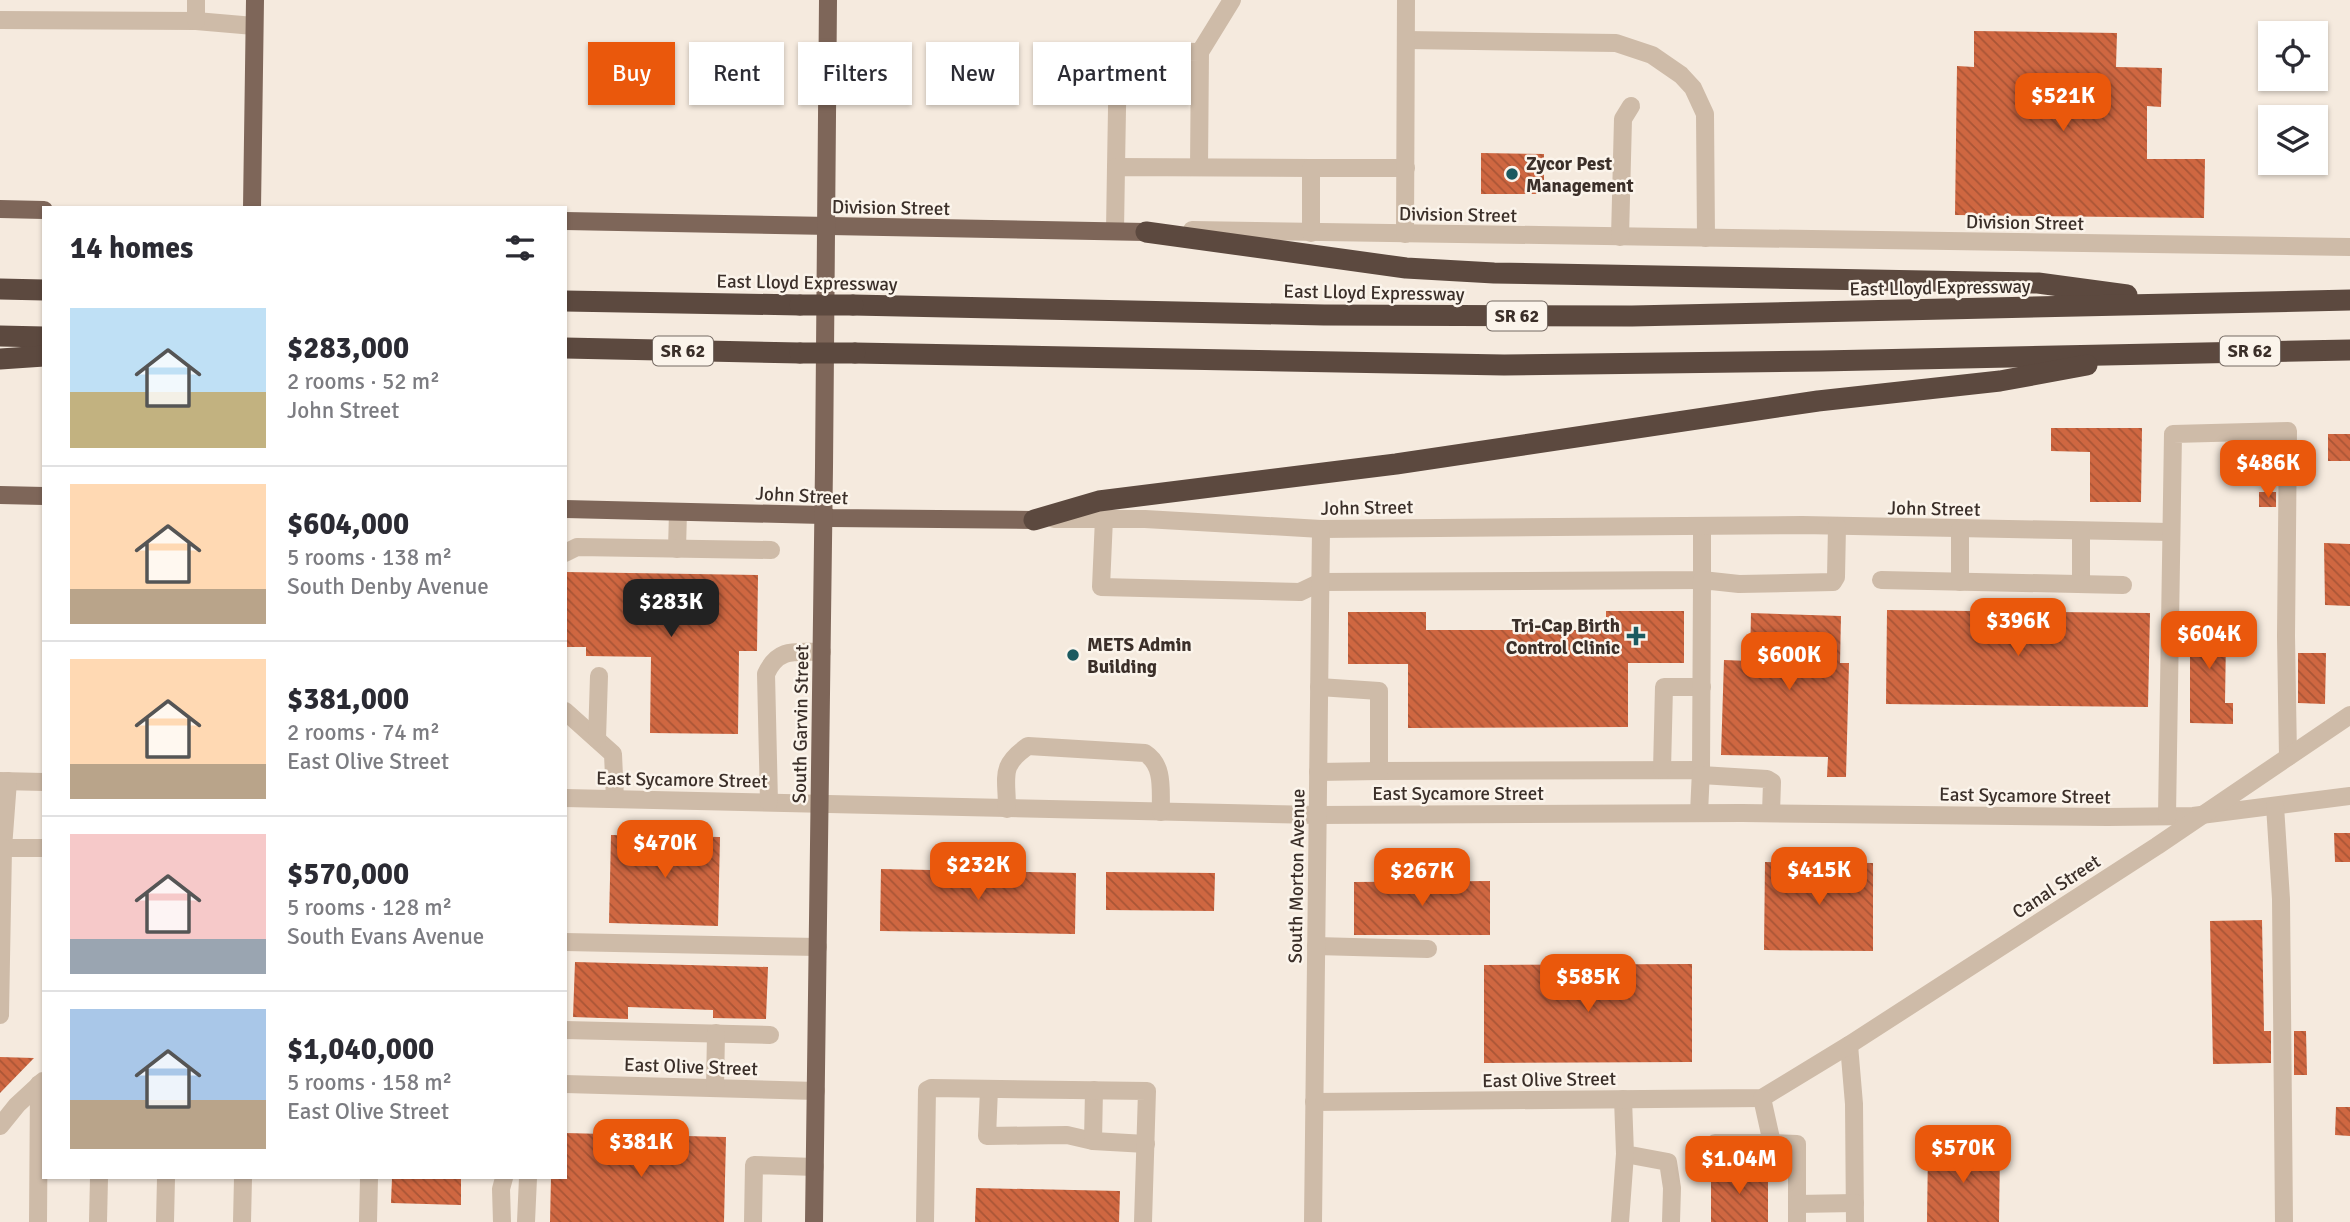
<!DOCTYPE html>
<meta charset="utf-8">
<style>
:root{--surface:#fff;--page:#f2f2f3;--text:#2b2b33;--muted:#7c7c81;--line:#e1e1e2;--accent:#ea580c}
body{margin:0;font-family:Signika,sans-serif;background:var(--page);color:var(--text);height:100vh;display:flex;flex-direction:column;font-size:26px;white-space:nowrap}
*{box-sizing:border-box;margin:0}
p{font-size:23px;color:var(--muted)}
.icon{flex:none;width:38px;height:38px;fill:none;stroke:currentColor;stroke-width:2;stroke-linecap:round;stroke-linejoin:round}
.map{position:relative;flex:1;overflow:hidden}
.drawer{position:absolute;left:42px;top:206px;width:525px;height:973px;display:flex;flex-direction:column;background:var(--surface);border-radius:0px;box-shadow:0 2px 5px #0004}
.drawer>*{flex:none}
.hud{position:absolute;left:588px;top:42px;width:665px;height:63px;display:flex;gap:14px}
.tools{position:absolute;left:2258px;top:21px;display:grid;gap:14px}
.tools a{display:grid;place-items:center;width:70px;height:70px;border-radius:0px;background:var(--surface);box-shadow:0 2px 5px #0004;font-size:35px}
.price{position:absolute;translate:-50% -60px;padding:0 16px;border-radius:14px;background:var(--accent);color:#fff;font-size:23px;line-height:46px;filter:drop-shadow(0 2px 4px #0008)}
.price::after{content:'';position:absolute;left:50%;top:42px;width:21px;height:16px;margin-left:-10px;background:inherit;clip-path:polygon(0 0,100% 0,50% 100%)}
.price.on{background:#222;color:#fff}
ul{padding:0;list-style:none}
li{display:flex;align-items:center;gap:21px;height:175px;padding:0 28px}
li+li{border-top:2px solid var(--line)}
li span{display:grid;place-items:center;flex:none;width:196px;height:140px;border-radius:0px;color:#555}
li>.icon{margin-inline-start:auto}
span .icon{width:84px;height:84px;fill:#fffc;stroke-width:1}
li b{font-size:30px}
h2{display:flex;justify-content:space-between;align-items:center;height:84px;padding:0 28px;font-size:30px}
.pill{padding:0 24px;border-radius:0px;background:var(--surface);box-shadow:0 2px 5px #0004;font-size:24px;line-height:63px}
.pill.on{background:var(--accent);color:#fff}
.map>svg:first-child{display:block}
.building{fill:url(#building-back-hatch)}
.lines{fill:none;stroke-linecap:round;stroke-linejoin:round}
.minor{stroke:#cebba8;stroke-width:18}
.major{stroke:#7e6659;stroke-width:18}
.highway{stroke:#5c493f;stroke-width:21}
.highway-bridge{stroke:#5c493f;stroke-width:21}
.poi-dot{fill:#1b5a60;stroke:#fbf4eb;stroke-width:2.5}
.labels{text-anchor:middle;stroke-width:5;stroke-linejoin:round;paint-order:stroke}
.shield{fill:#fbf4eb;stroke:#756a63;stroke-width:2}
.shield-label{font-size:18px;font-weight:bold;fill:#3b2f29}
.poi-label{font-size:19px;font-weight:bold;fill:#3b2f29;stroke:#fbf4eb;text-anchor:start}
.street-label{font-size:19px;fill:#3b2f29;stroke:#fbf4eb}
</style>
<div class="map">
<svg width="2350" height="1222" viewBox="0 0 2350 1222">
<defs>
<pattern id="building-back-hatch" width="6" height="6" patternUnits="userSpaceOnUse" patternTransform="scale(1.75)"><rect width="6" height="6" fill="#cf6741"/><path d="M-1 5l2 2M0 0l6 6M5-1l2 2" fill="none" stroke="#a95536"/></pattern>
</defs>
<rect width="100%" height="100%" fill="#f5eade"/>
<g class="building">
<path d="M1974,31L2117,33L2116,67L2162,68L2161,107L2147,106V159H2205L2204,218L1955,215L1957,66L1974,67Z"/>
<path d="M1481,153L1544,154V194H1481Z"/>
<path d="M2051,428H2142L2141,502H2090V452L2051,451Z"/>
<rect x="2328" y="434" width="22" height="27"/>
<rect x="2259" y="492" width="17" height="15"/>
<path d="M2324,543L2350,544V606L2325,605Z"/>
<path d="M566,572L758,575L757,651H739L738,734L650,733L651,657L586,656V647H565Z"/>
<path d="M1887,610L2150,613L2148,707L1886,704Z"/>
<path d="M1606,611H1684V663H1628V727L1408,728V664H1348V612H1426V630H1606Z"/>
<path d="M1751,613L1841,616L1840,663H1849L1846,777H1827L1828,757L1721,755L1724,660L1750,661Z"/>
<path d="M2229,616L2230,636H2226L2225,703H2233V724L2190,723V617Z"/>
<path d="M2298,653H2326L2325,704L2298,703Z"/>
<path d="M2334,833H2350V862H2335Z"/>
<path d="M611,835L720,837L718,926L609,923Z"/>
<path d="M1765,862L1873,863V951L1764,950Z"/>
<path d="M881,869L1076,873L1075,934L880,931Z"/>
<path d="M1106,872L1215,873L1214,911L1106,910Z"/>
<path d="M1490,881V935H1354V882Z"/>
<path d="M2262,920L2264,1031H2271V1063L2213,1064L2210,921Z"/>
<path d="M575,962L768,967L766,1019L713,1018V1010L628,1007V1019L573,1017Z"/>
<path d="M1692,964V1062L1484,1063V965Z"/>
<path d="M2294,1031H2306L2307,1075H2294Z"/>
<path d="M0,1057L34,1058L0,1093Z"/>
<path d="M2336,1107H2350V1136L2335,1135Z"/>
<path d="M565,1133L726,1137L724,1222H550L551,1178H565Z"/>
<path d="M1928,1147L2000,1149L1999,1222H1927Z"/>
<path d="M1711,1170L1768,1171V1222H1711Z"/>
<path d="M392,1178H461V1205L391,1203Z"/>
<path d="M976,1188L1120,1191L1119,1222H975Z"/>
</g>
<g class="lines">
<g class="minor">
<path d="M0,20L196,21L254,26"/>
<path d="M196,21V0"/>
<path d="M1406,40L1616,43L1652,55L1681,75L1693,88L1705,114L1706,238"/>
<path d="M1200,52L1232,0"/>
<path d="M1116,167L1118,51L1200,52L1199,167"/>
<path d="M1192,230L2350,247"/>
<path d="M1115,231L1116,167L1311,168"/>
<path d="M1311,233V168H1406"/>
<path d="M1405,234L1406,0"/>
<path d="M1620,237L1623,119L1631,106"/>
<path d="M1104,518L1101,587L1300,592L1321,582L1702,580V526"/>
<path d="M1054,519H1145L1321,529L1802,525L2170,532"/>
<path d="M2081,531V584"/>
<path d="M677,549L678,512"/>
<path d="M565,553L577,547L771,550"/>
<path d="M1881,580L2123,585"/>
<path d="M1960,582V529"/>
<path d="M1319,687L1379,691V771L1701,770L1699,813"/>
<path d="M565,711L613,754L615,799"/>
<path d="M597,739L599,676"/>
<path d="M1662,770L1664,687H1702"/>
<path d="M1701,770L1702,580L1739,584L1833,582L1836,577L1837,526"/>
<path d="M1318,772L1379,771"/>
<path d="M1701,775L1767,779L1772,782L1771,813"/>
<path d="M0,781L44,782"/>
<path d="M8,781L3,848H44"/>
<path d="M565,798L1318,815L1742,813L2108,817L2193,816L2350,796"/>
<path d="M769,802L766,674C778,647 796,652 822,652"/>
<path d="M2275,806L2281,899L2284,1222"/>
<path d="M1007,809C1007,776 999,766 1028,746L1145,753C1165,766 1160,791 1161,812"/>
<path d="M2167,816L2173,434L2288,431L2286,636L2288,757"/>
<path d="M0,848H3L0,1015"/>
<path d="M565,942L818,947"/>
<path d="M1316,946L1428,949"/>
<path d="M565,1030L770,1035"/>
<path d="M1849,1045L1854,1104L1855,1222"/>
<path d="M565,1084L816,1091"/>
<path d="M715,1088L716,1033"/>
<path d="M989,1089L987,1136L1067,1135L1093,1141L1146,1144"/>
<path d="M1623,1099L1625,1154L1668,1162L1672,1188L1671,1222"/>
<path d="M1314,1102L1762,1098L1849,1045L2157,846L2350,715"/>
<path d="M0,1126L17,1105L43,1081"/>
<path d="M1093,1141L1094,1090"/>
<path d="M1715,1143H1772L1762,1098"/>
<path d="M1772,1143L1797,1144V1222"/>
<path d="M1797,1204L1855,1203"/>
<path d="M38,1222L39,1084"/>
<path d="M98,1222L99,1178"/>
<path d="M165,1222L166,1178"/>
<path d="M242,1222L243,1178"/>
<path d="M368,1222L369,1178"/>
<path d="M502,1222L501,1189L504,1178"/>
<path d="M526,1222L528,1178"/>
<path d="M753,1222L754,1165L815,1167"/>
<path d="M925,1222L927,1090L931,1088L1147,1091L1143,1222"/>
<path d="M1313,1222L1321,529"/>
<path d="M1620,1222L1625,1154"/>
</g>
<g class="major">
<path d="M252,208L255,0"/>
<path d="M0,209L44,210"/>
<path d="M565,221L1146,232"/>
<path d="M0,495L44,496"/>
<path d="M565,509L823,515L831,518L1034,520"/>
<path d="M814,1222L824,467L828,0"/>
</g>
<g class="highway">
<path d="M1146,232L1406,268L1494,273L2038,283L2127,295"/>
<path d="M0,289L44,290"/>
<path d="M565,301L800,305"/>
<path d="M853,305L1324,315L1632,316L2350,300"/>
<path d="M0,336L44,337"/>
<path d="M565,348L800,353"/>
<path d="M855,353L1504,365L1821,361L2350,350"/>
<path d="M0,359L44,356"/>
<path d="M1034,520L1099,501L1396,464L1818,401L2000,381L2087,365"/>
</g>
<g class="highway-bridge">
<path d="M800,305H853"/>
<path d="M800,353H855"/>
</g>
</g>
<g class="poi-dot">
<circle cx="1512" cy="174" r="7"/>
<path d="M1632.5 625.5h7v7h7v7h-7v7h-7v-7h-7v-7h7z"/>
<circle cx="1073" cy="655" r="7"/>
</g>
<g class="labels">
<g class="shield">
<rect x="1487" y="301.5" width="60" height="29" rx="5"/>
<rect x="653" y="336.5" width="60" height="29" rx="5"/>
<rect x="2220" y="336.5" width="60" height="29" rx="5"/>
</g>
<g class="shield-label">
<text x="1517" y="322">SR 62</text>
<text x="683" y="357">SR 62</text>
<text x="2250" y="357">SR 62</text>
</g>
<g class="poi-label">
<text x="1526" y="170">Zycor Pest<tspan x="1526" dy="22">Management</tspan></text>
<text x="1620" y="632" text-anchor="end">Tri-Cap Birth<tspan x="1620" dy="22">Control Clinic</tspan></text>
<text x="1087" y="651">METS Admin<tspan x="1087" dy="22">Building</tspan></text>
</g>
<g class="street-label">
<text transform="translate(891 207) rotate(1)" y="7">Division Street</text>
<text transform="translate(1458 214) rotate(1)" y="7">Division Street</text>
<text transform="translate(2025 222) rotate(1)" y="7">Division Street</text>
<text transform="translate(807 282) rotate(1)" y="7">East Lloyd Expressway</text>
<text transform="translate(1940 287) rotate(-1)" y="7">East Lloyd Expressway</text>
<text transform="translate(1374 292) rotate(1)" y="7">East Lloyd Expressway</text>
<text transform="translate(802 495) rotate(3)" y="7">John Street</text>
<text transform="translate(1367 507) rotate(-1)" y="7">John Street</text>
<text transform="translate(1934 508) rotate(1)" y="7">John Street</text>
<text transform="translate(800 724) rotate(-89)" y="7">South Garvin Street</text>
<text transform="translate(682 779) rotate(1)" y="7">East Sycamore Street</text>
<text x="1458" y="800">East Sycamore Street</text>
<text transform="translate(2025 795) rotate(1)" y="7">East Sycamore Street</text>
<text transform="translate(1296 876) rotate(-89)" y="7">South Morton Avenue</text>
<text transform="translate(2056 886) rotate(-33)" y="7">Canal Street</text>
<text transform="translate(691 1066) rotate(2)" y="7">East Olive Street</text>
<text transform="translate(1549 1079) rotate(-1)" y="7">East Olive Street</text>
</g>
</g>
</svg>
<div class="tools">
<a><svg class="icon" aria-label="locate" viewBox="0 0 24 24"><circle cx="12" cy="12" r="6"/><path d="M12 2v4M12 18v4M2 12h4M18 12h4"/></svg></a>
<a><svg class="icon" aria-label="layers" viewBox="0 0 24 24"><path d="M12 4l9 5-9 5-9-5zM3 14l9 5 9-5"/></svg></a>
</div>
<b class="price" style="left:2063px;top:133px">$521K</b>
<b class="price" style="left:2268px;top:500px">$486K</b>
<b class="price on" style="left:671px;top:639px">$283K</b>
<b class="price" style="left:2018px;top:658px">$396K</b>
<b class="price" style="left:2209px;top:671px">$604K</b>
<b class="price" style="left:1789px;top:692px">$600K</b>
<b class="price" style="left:665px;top:880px">$470K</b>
<b class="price" style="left:978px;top:902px">$232K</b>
<b class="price" style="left:1819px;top:907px">$415K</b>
<b class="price" style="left:1422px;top:908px">$267K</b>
<b class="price" style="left:1588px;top:1014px">$585K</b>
<b class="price" style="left:641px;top:1179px">$381K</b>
<b class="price" style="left:1963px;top:1185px">$570K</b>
<b class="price" style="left:1739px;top:1196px">$1.04M</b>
<div class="hud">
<a class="pill on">Buy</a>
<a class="pill">Rent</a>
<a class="pill">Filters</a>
<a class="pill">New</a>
<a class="pill">Apartment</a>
</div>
<section class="drawer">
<h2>14 homes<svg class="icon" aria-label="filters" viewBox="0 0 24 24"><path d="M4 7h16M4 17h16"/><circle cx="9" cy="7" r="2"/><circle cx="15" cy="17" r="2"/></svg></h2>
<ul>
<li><span style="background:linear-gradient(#bfe0f5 60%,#c2b280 0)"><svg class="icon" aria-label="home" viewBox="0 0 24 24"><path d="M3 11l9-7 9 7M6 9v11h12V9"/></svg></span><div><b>$283,000</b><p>2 rooms · 52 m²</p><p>John Street</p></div></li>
<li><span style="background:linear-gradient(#ffd9b3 75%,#b9a48a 0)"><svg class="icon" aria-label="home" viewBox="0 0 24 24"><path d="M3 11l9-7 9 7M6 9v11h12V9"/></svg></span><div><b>$604,000</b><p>5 rooms · 138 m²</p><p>South Denby Avenue</p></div></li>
<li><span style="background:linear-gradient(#ffd9b3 75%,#b9a48a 0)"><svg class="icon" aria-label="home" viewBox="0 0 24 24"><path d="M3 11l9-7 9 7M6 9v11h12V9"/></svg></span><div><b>$381,000</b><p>2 rooms · 74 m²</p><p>East Olive Street</p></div></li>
<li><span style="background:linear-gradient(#f6c9c9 75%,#9aa5b1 0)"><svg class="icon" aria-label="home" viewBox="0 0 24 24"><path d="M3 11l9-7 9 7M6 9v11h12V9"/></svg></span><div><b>$570,000</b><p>5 rooms · 128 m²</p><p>South Evans Avenue</p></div></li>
<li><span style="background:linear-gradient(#a9c7e8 65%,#b9a48a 0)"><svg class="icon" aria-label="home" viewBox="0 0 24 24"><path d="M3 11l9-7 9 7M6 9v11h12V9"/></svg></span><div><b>$1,040,000</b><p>5 rooms · 158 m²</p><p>East Olive Street</p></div></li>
</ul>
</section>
</div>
